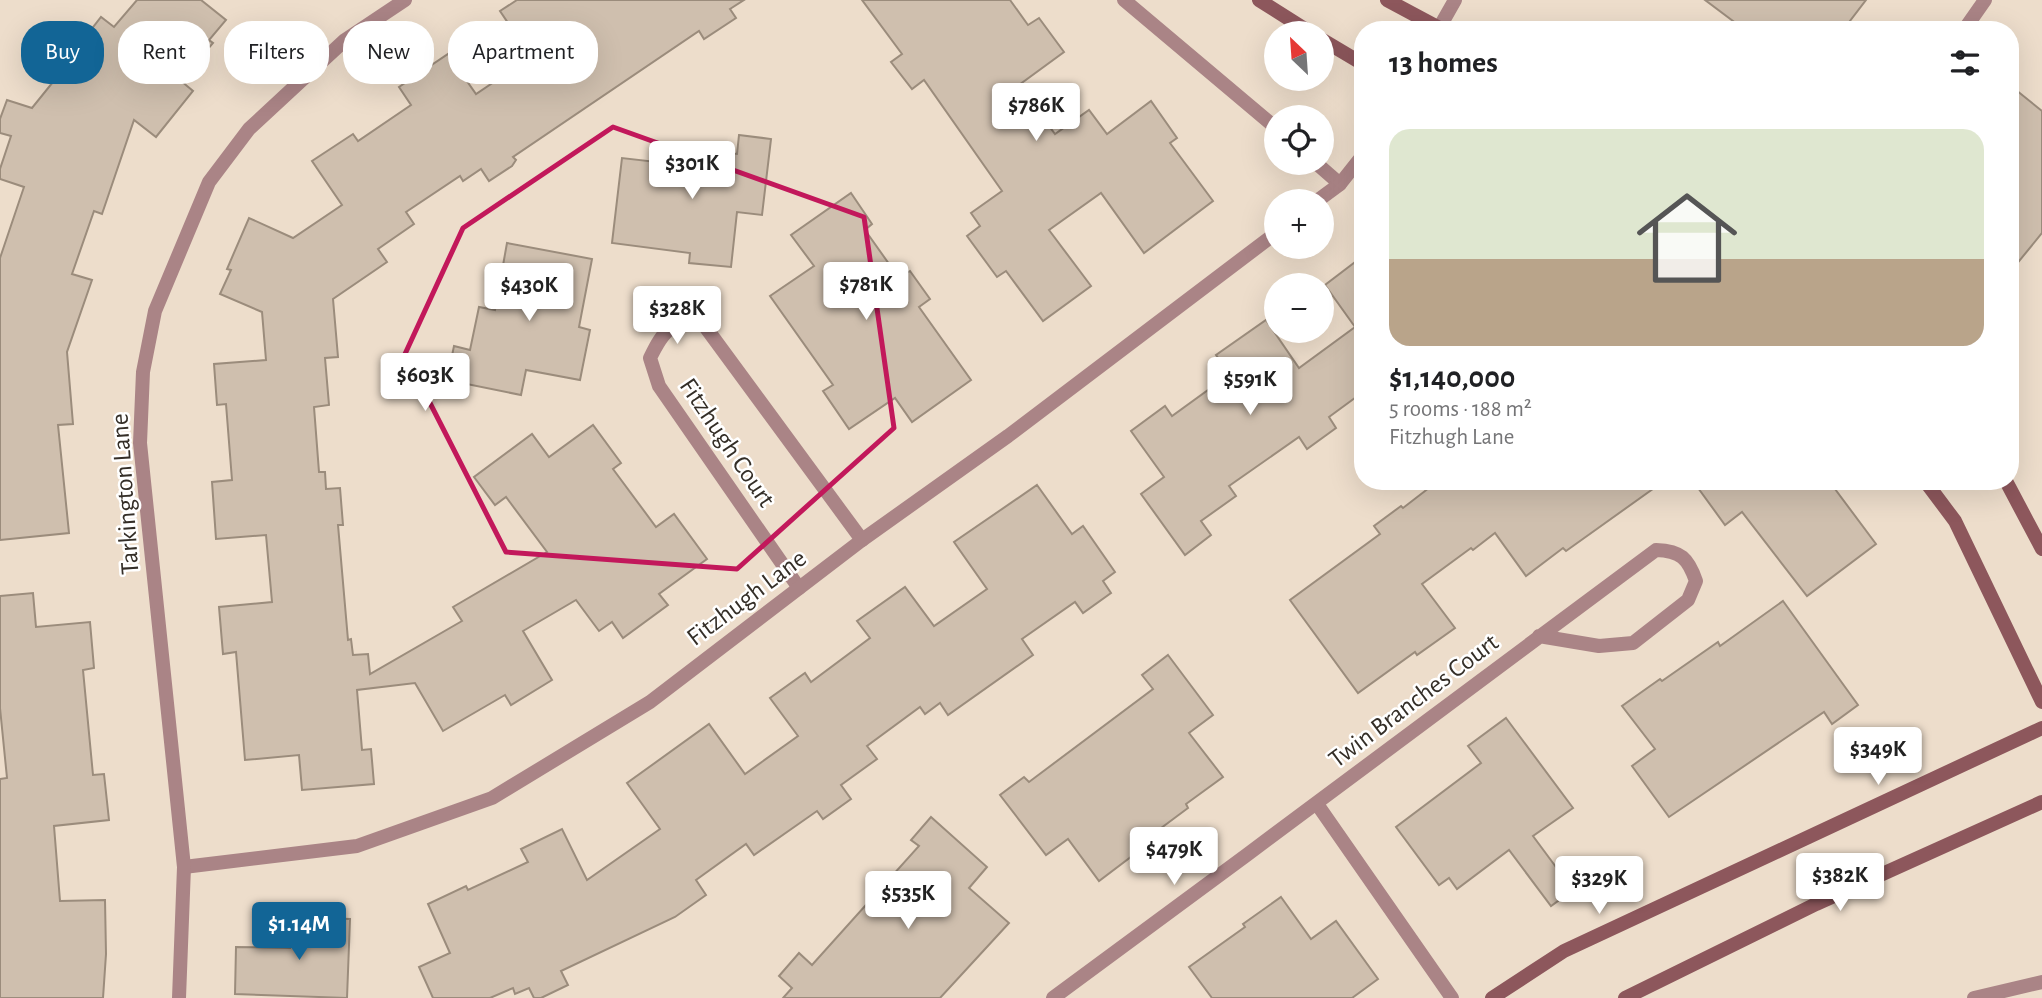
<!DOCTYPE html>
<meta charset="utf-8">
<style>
:root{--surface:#fff;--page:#f2f2f2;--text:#202124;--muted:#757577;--accent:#126596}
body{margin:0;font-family:"Alegreya Sans",sans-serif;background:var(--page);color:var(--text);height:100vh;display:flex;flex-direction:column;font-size:26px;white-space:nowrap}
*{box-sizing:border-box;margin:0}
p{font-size:23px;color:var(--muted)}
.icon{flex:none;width:38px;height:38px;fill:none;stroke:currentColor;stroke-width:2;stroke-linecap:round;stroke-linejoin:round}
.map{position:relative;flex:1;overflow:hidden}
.drawer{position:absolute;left:1354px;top:21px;width:665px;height:469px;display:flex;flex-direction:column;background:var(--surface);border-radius:28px;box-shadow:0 7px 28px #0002}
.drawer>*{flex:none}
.guide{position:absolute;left:21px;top:21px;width:665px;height:63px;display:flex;gap:14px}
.needle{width:46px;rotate:335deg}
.controls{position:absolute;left:1264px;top:21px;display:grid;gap:14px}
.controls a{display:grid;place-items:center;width:70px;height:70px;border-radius:50%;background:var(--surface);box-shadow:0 7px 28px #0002;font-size:35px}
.price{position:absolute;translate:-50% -60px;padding:0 16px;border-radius:7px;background:#fff;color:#222;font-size:23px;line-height:46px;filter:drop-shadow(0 2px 4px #0008)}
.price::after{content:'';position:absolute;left:50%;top:42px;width:21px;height:16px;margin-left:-10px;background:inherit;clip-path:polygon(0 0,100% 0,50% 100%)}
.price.on{background:var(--accent);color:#fff}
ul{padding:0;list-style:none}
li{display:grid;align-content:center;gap:14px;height:371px;padding:0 35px}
li span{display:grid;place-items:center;height:217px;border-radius:21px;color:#555}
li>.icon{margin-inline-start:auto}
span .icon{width:126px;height:126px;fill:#fffc;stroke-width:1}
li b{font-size:30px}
h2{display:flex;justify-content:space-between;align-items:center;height:84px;padding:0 35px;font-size:30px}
.pill{padding:0 24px;border-radius:28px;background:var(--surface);box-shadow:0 7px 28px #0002;font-size:24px;line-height:63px}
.pill.on{background:var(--accent);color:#fff}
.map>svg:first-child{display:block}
.building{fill:#cfbfae;stroke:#9b8c7c;stroke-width:2}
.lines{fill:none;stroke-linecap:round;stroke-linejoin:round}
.lane{stroke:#aa8486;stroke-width:14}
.street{stroke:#aa8486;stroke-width:14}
.secondary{stroke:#8d575c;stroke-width:14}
.marked{fill:none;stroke:#c2185b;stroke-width:5;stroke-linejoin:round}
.labels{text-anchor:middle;stroke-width:5;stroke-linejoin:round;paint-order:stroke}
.street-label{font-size:26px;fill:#342e27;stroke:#fff}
</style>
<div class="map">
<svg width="2042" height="998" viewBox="0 0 2042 998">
<rect width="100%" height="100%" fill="#edddcb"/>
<g class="building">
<path d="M137,0H201L226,20L209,40L213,43L181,81L193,91L156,137L134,120L102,214L94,211L72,274L92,280L67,352L73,424L58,425L69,533L0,540V258L24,187L0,179V169L11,136L0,133V119L7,100L32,108L70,61L57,52L81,23L90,31L101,17L114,27Z"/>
<path d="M517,0H744L730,9L736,18L704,39L699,31L513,157L516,160L512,166L489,181L481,169L463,181L460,176L406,212L414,224L378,249L387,262L333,299L338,357L325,358L329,405L314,407L319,472H325L326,489L340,488L343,525H338L348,640L351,639L353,655L368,654L370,674L462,621L453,607L547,552L506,497L495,505L474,477L532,434L549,457L593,425L621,463L613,469L656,527L674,514L707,559L659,594L668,605L623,638L612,622L599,631L576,600L523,631L552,680L511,705L505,695L443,731L415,683L357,690L362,750L371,749L374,784L302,790L299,755L245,760L236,652L223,654L219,607L272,602L266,535L216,539L212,482L232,480L226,404L217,405L214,364L266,360L262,312L220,294L231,270L227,269L249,218L293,238L342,205L312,161L353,134L358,141L411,105L399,87L448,54L476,94L531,57L500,11Z"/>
<path d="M862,0H1010L1028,25L1039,18L1064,52L1019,85L1055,134L1089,110L1107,134L1151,101L1177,138L1170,143L1213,201L1144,253L1101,193L1049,230L1091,286L1043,321L1006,271L997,277L967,236L980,226L971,213L1002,191L924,80L912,89L891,62L902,54Z"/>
<path d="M1705,0H1866L1843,30H1745Z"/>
<path d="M2011,86L2042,111V233L2011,271Z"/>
<path d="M739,135L771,139L762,215L737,212L731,267L689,263L690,253L612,243L622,158L691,166L693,149L737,154Z"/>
<path d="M851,193L872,224L865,230L899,278L910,271L930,299L919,307L971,380L912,422L895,398L849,429L823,391L833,385L770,296L814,266L791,235Z"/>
<path d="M507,243L592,259L579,327L590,330L580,380L526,370L521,395L447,380L454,346L470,350L479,307L495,310Z"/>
<path d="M1363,256V392L1329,417L1336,428L1307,449L1299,437L1229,486L1236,496L1201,521L1211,535L1185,555L1141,494L1164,477L1131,431L1165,406L1172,416L1230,374L1216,355L1266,320L1299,368L1355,327L1325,285Z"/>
<path d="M1438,481H1664L1566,551L1563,548L1526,576L1495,533L1473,550L1471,548L1422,584L1455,628L1417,655L1415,652L1358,693L1290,600L1380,534L1374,526L1401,506L1403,508Z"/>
<path d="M1693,481H1829L1876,544L1807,596L1742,512L1725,525Z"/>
<path d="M1037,485L1072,534L1083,526L1115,572L1103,581L1111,593L1083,613L1075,602L1022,639L1033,655L948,715L940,703L925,714L920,707L867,746L877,759L841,785L851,799L823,819L817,811L754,855L746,844L696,880L706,895L675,917L561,971L568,985L541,998H534L529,988L515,994L513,988L490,998H433L419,967L450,953L428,904L466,886L468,890L528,862L521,849L562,829L587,880L660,829L627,783L709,724L745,774L798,736L770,698L805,673L811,682L870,638L857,621L905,587L934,626L987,589L954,542Z"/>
<path d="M33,593L36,627L90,622L94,668L83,670L93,775L104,774L109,820L54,826L60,901L105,900L106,954L103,998H0V779L7,778L0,708V596Z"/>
<path d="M1783,601L1858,705L1832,724L1824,712L1669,817L1632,766L1655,749L1622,706L1660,679L1662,681L1718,642L1720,646Z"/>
<path d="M1168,655L1213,715L1189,733L1223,777L1186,804L1188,808L1133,849L1136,853L1099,881L1068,839L1046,855L1000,795L1024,777L1029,782L1153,689L1142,675Z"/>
<path d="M1506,718L1573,808L1533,836L1573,890L1551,906L1509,850L1457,889L1449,878L1439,885L1396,827L1481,763L1468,746Z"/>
<path d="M931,817L987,867L969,888L1009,923L940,998H783L792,988L779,976L799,953L812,965L919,846L911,840Z"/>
<path d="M1281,897L1311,939L1336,921L1378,979L1352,998H1212L1189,967L1245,927L1243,924Z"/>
<path d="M291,917L350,919L347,998L235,994L236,947L290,948Z"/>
</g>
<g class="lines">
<path class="lane" d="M1974,998L2042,982"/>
<g class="street">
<path d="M1124,0L1276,128"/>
<path d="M1438,30L1455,0"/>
<path d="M1964,30L1985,0"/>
<path d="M1316,163L1340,184"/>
<path d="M1317,201L1340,184L1363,155"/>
<path d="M799,588L659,386L650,358C664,329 671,321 704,325L862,540"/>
<path d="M1317,804L1452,998"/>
<path d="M184,867L357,846L492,798L650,702L862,540L1008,436L1276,233"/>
<path d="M179,998L184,867L140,443L143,372L155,311L209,182L249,129L345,40L405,0"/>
<path d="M1053,998C1255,850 1455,699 1656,550C1681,551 1688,558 1696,581L1688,600L1633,643L1599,646L1539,636"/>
</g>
<g class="secondary">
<path d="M1259,0L1311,33"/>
<path d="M1387,0L1443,30"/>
<path d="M1321,39L1363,64"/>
<path d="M1925,481L1955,521L2042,702"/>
<path d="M2006,481L2042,549"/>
<path d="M1492,998L1564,951L2042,728"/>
<path d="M1625,998L1816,904L2042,802"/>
</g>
</g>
<path class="marked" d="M613,127L864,217L894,428L737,569L506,552L405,354L463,228Z"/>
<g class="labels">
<g class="street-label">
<text transform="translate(728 442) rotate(56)" y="9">Fitzhugh Court</text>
<text transform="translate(124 494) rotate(-94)" y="9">Tarkington Lane</text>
<text transform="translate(746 597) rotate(-37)" y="9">Fitzhugh Lane</text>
<text transform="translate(1413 700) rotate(-37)" y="9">Twin Branches Court</text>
</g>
</g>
</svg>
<div class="controls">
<a><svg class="needle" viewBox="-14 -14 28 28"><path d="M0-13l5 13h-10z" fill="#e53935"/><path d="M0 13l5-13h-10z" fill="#757577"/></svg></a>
<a><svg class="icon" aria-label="locate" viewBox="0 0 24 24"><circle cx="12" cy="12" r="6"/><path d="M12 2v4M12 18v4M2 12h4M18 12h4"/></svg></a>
<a>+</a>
<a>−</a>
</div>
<b class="price" style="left:1036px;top:143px">$786K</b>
<b class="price" style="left:692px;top:201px">$301K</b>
<b class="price" style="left:866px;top:322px">$781K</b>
<b class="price" style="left:529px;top:323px">$430K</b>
<b class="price" style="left:677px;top:346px">$328K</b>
<b class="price" style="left:425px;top:413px">$603K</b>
<b class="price" style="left:1250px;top:417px">$591K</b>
<b class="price" style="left:1878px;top:787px">$349K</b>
<b class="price" style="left:1174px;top:887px">$479K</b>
<b class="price" style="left:1840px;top:913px">$382K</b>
<b class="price" style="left:1599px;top:916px">$329K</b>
<b class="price" style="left:908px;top:931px">$535K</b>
<b class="price on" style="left:299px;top:962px">$1.14M</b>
<div class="guide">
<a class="pill on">Buy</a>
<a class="pill">Rent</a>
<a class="pill">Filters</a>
<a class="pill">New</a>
<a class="pill">Apartment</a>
</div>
<section class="drawer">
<h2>13 homes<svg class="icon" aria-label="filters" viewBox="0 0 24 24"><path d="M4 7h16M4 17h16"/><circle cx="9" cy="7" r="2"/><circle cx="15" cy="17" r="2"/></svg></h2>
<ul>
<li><span style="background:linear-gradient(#dfe7d0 60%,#b9a48a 0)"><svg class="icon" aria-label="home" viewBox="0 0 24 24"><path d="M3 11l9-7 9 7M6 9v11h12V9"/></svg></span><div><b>$1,140,000</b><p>5 rooms · 188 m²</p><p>Fitzhugh Lane</p></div></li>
</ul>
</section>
</div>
